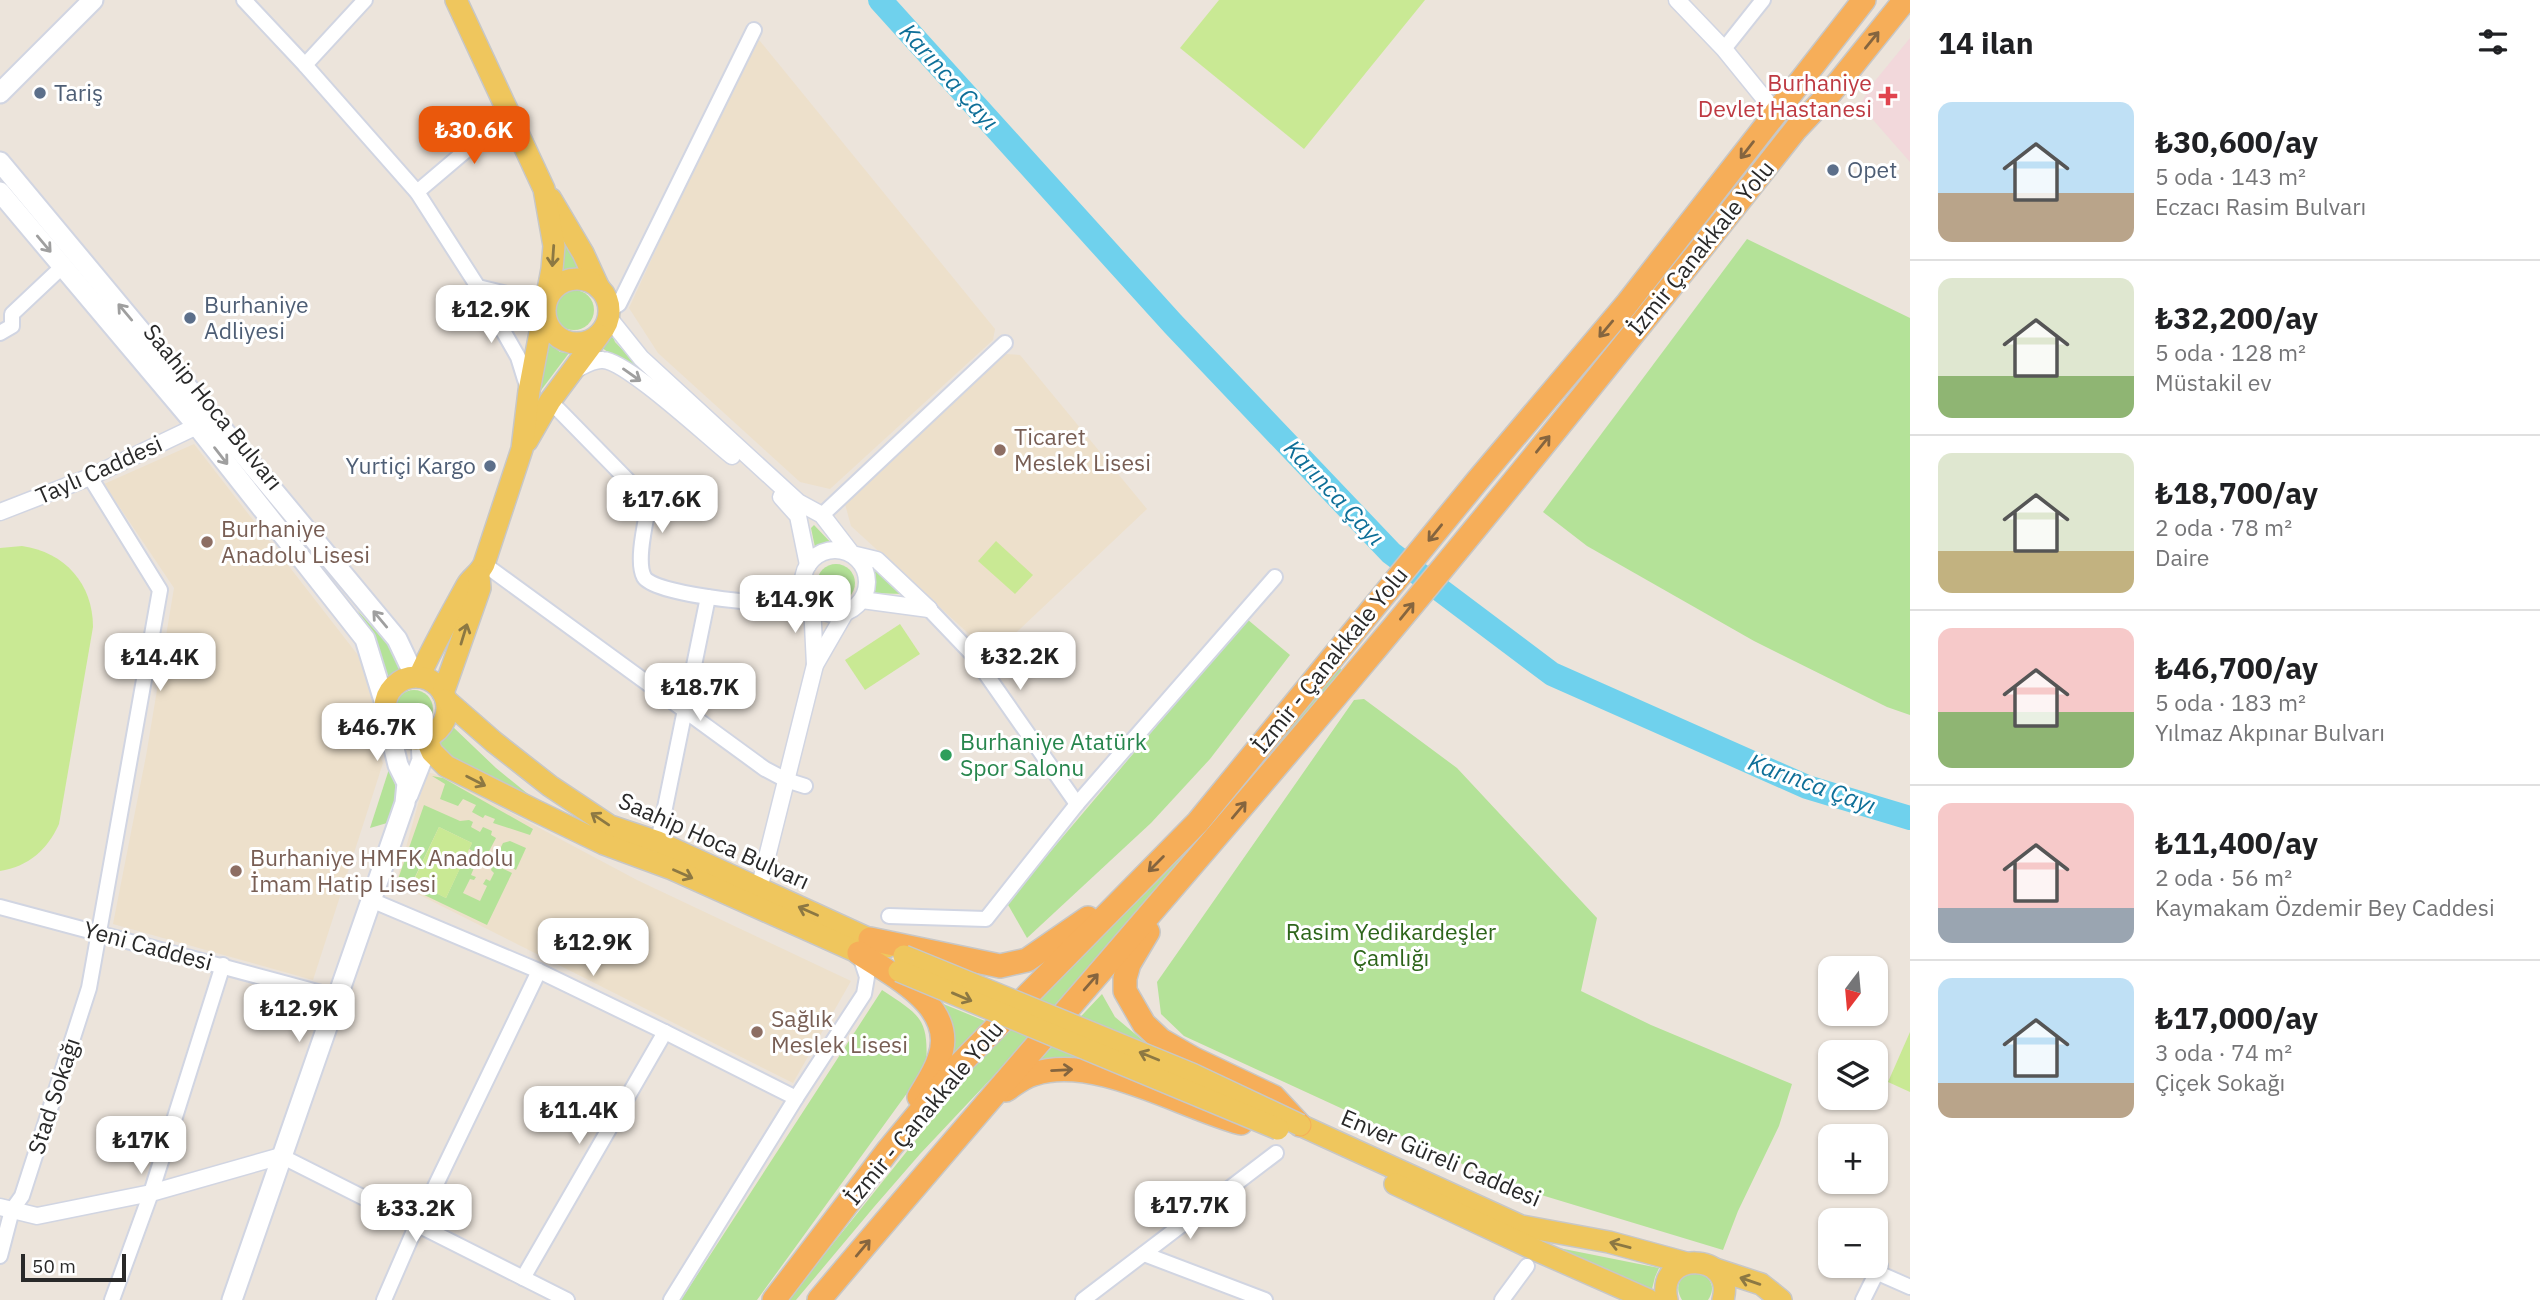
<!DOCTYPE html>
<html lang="tr">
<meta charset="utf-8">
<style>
:root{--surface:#fff;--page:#f6f6f6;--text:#202124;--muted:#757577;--line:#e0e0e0;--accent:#ea580c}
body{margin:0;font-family:"IBM Plex Sans",sans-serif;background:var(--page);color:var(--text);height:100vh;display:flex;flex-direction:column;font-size:26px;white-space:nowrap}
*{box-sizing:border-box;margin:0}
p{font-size:23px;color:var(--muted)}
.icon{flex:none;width:38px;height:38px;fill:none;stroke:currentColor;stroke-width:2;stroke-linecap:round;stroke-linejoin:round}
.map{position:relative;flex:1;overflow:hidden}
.panel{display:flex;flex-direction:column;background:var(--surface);width:630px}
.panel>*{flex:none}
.needle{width:46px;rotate:196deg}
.tools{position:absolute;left:1818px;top:956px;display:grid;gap:14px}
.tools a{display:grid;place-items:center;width:70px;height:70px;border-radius:14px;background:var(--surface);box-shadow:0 2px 5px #0004;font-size:35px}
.scale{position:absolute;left:21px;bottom:18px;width:105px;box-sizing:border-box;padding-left:7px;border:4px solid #292929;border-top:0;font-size:19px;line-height:24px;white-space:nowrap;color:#292929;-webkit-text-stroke:5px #fff;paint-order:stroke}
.price{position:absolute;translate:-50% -60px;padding:0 16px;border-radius:14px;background:#fff;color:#222;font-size:23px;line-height:46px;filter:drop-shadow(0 2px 4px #0008)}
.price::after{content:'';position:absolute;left:50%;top:42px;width:21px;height:16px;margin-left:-10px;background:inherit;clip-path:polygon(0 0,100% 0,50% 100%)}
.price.on{background:var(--accent);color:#fff}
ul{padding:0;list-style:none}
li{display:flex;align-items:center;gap:21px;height:175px;padding:0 28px}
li+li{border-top:2px solid var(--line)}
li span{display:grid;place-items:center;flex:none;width:196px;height:140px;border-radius:14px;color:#555}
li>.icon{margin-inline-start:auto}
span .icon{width:84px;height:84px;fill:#fffc;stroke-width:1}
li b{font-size:30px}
h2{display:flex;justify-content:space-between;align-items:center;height:84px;padding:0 28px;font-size:30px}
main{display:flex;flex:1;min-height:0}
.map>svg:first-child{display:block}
.education{fill:#ede0cb}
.medical{fill:#f2d8db}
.green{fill:#b4e298}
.pitch{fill:#c9e994}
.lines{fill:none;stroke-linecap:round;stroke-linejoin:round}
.river{stroke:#6fd1ed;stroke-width:24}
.minor-casing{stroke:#d1d5e2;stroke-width:18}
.tertiary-casing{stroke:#d1d5e2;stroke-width:19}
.secondary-casing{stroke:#d1d5e2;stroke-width:23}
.primary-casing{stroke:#c7c7c7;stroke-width:24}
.trunk-casing{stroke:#c7c7c7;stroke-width:26}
.minor{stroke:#fff;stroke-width:14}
.tertiary{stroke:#fff;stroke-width:16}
.secondary{stroke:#fff;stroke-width:19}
.primary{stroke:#efc65d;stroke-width:21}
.trunk{stroke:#f6ae59;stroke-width:23}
.primary-bridge-casing{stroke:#c7c7c7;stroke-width:24;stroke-linecap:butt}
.primary-bridge{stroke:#efc65d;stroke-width:21}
.oneway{stroke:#85653f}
.oneway2{stroke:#9f9f9f}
.oneway3{stroke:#8c7843}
.service-dot{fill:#5c6f8a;stroke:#fff;stroke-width:2.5}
.health-dot{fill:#e0444e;stroke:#fff;stroke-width:2.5}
.education-dot{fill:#8d6e63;stroke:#fff;stroke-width:2.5}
.leisure-dot{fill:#2e9e5b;stroke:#fff;stroke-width:2.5}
.labels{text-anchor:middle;stroke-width:6;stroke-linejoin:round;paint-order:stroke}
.health-label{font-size:23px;fill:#be3a42;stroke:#fff;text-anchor:end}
.service-label{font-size:23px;fill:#4e5e75;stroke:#fff;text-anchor:start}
.street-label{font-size:23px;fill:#292929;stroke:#fff}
.education-label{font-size:23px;fill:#785e54;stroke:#fff;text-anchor:start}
.leisure-label{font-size:23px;fill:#27864d;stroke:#fff;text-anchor:start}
.park-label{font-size:23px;fill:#2d651a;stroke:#fff}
.water-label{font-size:24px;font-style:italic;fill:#0e6f98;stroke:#fff}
</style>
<main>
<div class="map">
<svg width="1910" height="1300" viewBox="0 0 1910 1300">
<rect width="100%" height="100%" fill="#ece4db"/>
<g class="education">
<path d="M755,35L995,329L993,340L830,489L800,482L658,353L629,308Z"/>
<path d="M1005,354L1020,355L1147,509L1003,645L982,646L851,526L845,504Z"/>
<path d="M194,444L361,659L374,704L378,752L383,763L313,980L113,924L146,756L174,588L104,484Z"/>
<path d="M427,772L442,776L637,880L851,981L793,1083L396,883Z"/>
</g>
<path class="medical" d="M1910,38V162L1860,105L1870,87Z"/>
<g class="green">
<path d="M559,228L580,269L570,268L560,272Z"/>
<path d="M1747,239L1910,318V715L1887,707L1754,641L1587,546L1543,512Z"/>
<circle cx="574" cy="310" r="20"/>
<path d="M611,331L615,342L650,378L597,345Z"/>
<path d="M547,342L560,352L569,353L536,397Z"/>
<path d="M814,525L835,547L823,548L816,552L811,528Z"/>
<circle cx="836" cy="583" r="19"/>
<path d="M871,569L893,581L903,594L871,593Z"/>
<path d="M358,611L408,667L388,680Z"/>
<path d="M1247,619L1290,655L1210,759L1151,823L1027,938L1007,903Z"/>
<path d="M1340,668L1345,674L1032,1035L920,1154L874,1207L796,1300H788L1011,1021L1178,857Z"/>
<circle cx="414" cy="709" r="19"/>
<path d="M1364,699L1457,768L1597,918L1581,991L1651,1025L1792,1084L1779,1126L1738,1211L1723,1250L1508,1185L1184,1036L1161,1014L1157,982L1354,700Z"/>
<path d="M452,726L496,768L539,803L434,750Z"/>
<path d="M391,763C396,784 399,803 387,823L370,828Z"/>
<path d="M432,776L443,778L533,829L530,835L493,823L495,819L485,815L483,818L472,812L476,805L463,799L458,806L440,799L445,784Z"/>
<path d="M424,805L460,821L469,820L473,822L471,827L480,832L483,827L492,831L491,835L496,838L486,857L469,849L472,843L439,827L413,881L446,898L467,853L483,861L481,865L476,863L471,875L476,877L474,880L470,879L463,893L480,901L487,886L483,884L486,879L490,881L494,873L491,870L493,864L512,873L487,925L397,882Z"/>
<path d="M510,841L526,848L516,870L495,859L503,843Z"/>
<path d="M882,990C921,1016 929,1018 926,1067L757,1300H681Z"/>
<path d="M1102,994L1115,1017L1153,1049L1036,1064Z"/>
<path d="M941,1003L985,1021L948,1067L954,1041Z"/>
<path d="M1524,1241L1659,1268L1655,1277L1650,1297Z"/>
<path d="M1696,1271C1710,1277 1717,1286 1708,1300H1682C1673,1285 1681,1275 1696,1271Z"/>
</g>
<g class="pitch">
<path d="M1219,0H1425L1304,149L1180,48Z"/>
<path d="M996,541L1033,575L1015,594L978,561Z"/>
<path d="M22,546C65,552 93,584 93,627L59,824C48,849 28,867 0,871V548Z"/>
<path d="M900,624L920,654L865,690L845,660Z"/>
<path d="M439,827L472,843L446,898L413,882Z"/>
<path d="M1910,1032V1092L1888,1082Z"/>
</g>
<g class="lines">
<path class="river" d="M880,0L1173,324L1391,553L1552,674L1807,787L1910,818"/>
<g class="minor-casing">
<g id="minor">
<path d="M244,0L305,65L417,192L478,287L545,303"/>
<path d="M1724,49L1763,0"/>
<path d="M305,65L365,0"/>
<path d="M417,192L509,114"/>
<path d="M478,287L518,357L527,386"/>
<path d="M610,310L619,304L754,30"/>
<path d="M0,333L12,326V314L63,266"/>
<path d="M550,401L646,499L648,508C645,525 636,562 644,577C656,597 787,607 812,604"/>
<path d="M822,515L1005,343"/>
<path d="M484,564L765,769L786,780L805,786"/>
<path d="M793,606L803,585"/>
<path d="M929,609L972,654L1077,804"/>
<path d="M658,842L708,597"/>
<path d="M371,900L539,971L665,1032L796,1098"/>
<path d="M0,907L336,997"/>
<path d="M889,916L986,919L1077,804L1275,577"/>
<path d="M281,1156L567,1300"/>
<path d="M1144,1254L1265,1300"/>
<path d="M0,1256L12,1210L22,1196L89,988L160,590L90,477"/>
<path d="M1876,1272L1910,1287"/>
<path d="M523,1278L665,1032"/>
<path d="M112,1300L151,1193L223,965"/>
<path d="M384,1300L417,1224L539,971"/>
<path d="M671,1300L796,1098L864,994L867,977L859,953"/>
<path d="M1083,1300L1276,1153"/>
<path d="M1502,1300L1527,1266"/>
<path d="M1863,1300L1880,1266"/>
</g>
</g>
<g class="tertiary-casing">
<g id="tertiary">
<path d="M1677,0L1724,49L1776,113"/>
<path d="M609,318L641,358L798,502L822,515L852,554L877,560L929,609"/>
<path d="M573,371C582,367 592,359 603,360C627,361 708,437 732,456"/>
<path d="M781,497L798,516L808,565"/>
<path d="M0,512L90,477L197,426"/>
<circle cx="835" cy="582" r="32"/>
<path d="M862,600L929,609"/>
<path d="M812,604L815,665"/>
<path d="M759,889L815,665L845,613"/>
<path d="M0,1207L37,1216L151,1193L281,1156"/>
</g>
</g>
<g class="secondary-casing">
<g id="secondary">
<path d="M0,93L93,0"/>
<path d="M0,162L397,639L415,677"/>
<path d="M0,192L197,426L365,639L385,704"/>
<path d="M408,795L422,760L421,739"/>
<path d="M232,1300L405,803L407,783L398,765L387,720"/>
</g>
</g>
<g class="primary-casing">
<g id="primary">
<path d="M551,199L583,253L599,288"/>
<circle cx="577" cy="311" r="32"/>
<path d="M527,441L550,401L599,335"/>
<path d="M419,677C433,646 450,616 467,585C472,577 479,574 484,564L522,449L529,391L552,269L554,246L544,189L456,0"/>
<circle cx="416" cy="708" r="31"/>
<path d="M443,693L480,588L479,576"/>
<path d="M446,700L494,742L550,786L610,826L658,842L887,947"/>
<path d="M426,738L432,752L446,766L534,810L604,844L672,869L875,960"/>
<path d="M1300,1125L1521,1226L1609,1242L1686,1263"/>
<path d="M1395,1184L1538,1251L1649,1300"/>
<path d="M1715,1269L1761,1284L1781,1300"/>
<path d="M1667,1300C1655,1250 1736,1251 1723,1300"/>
</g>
</g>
<g class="trunk-casing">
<g id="trunk">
<path d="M1148,932L1129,964L1125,978V991L1144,1024L1161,1040L1194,1059L1274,1097L1300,1125"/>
<path d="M870,939L1000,966L1027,960L1088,918"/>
<path d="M859,953C893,976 959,1007 939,1059C935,1072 926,1085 919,1097"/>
<path d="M1006,1090C1015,1084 1023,1077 1034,1074C1095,1054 1181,1107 1241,1123"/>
<path d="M774,1300L889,1149L957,1067L1198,822L1478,480L1626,305L1864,0"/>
<path d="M819,1300C998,1087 1183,879 1362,665C1510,489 1654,309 1796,129L1831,92L1905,0"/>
</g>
</g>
<use href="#minor" class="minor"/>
<use href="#tertiary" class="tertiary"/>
<use href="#secondary" class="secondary"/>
<use href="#primary" class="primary"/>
<use href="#trunk" class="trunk"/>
<g class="primary-bridge-casing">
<g id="primary-bridge">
<path d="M904,956L1192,1074L1300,1125"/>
<path d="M899,971L1278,1129"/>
</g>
</g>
<use href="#primary-bridge" class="primary-bridge"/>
</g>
<defs><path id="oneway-shaft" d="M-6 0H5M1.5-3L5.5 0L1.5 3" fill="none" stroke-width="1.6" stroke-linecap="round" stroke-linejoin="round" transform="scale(1.75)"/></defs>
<g class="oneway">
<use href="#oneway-shaft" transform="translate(1872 40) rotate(-51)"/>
<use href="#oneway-shaft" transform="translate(1747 150) rotate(128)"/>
<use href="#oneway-shaft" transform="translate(1606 329) rotate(130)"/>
<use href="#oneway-shaft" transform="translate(1543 444) rotate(-51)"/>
<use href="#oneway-shaft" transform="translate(1435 533) rotate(129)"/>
<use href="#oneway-shaft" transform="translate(1407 611) rotate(-51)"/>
<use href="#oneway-shaft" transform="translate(1239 810) rotate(-50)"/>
<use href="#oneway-shaft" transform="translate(1156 864) rotate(135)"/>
<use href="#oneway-shaft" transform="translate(1091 982) rotate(-49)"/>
<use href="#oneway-shaft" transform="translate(1062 1070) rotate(-3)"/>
<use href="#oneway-shaft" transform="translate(863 1248) rotate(-50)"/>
</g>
<g class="oneway2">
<use href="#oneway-shaft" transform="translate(44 244) rotate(50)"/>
<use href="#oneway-shaft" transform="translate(125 312) rotate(-130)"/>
<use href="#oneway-shaft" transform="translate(632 375) rotate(35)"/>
<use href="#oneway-shaft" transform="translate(221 456) rotate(52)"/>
<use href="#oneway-shaft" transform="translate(380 619) rotate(-130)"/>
</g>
<g class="oneway3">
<use href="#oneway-shaft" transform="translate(553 256) rotate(94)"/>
<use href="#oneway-shaft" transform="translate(464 634) rotate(-73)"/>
<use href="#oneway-shaft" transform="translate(476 781) rotate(27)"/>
<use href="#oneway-shaft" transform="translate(600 819) rotate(-146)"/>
<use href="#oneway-shaft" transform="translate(683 874) rotate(24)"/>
<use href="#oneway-shaft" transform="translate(808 911) rotate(-156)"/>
<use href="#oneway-shaft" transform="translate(962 997) rotate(23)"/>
<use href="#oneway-shaft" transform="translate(1149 1056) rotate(-158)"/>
<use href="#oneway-shaft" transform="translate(1620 1245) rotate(-165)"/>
<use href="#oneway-shaft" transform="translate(1750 1281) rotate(-161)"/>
</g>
<g class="service-dot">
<circle cx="40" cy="93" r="7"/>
<circle cx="1833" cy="170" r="7"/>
<circle cx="190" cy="318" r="7"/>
<circle cx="490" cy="466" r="7"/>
</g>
<path class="health-dot" d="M1884.5 85.5h7v7h7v7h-7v7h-7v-7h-7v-7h7z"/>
<g class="education-dot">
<circle cx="1000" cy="450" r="7"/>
<circle cx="207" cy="542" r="7"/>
<circle cx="236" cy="871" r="7"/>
<circle cx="757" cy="1032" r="7"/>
</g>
<circle class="leisure-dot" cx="946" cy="755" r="7"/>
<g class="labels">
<g class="health-label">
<text x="1872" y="91">Burhaniye<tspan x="1872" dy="26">Devlet Hastanesi</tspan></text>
</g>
<g class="service-label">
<text x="54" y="101">Tariş</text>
<text x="1847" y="178">Opet</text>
<text x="204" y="313">Burhaniye<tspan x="204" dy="26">Adliyesi</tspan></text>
<text x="476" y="474" text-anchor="end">Yurtiçi Kargo</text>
</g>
<g class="street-label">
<text transform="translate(1701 248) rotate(-51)" y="8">İzmir Çanakkale Yolu</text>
<text transform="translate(213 407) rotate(51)" y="8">Saahip Hoca Bulvarı</text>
<text transform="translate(99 470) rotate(-24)" y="8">Taylı Caddesi</text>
<text transform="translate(1330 660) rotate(-51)" y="8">İzmir - Çanakkale Yolu</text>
<text transform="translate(714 841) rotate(24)" y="8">Saahip Hoca Bulvarı</text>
<text transform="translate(148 946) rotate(15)" y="8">Yeni Caddesi</text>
<text transform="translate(54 1096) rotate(-72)" y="8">Stad Sokağı</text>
<text transform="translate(924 1113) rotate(-50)" y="8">İzmir - Çanakkale Yolu</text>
<text transform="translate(1441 1158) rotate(23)" y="8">Enver Güreli Caddesi</text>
</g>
<g class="education-label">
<text x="1014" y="445">Ticaret<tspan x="1014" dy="26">Meslek Lisesi</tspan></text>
<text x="221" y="537">Burhaniye<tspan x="221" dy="26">Anadolu Lisesi</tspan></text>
<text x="250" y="866">Burhaniye HMFK Anadolu<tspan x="250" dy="26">İmam Hatip Lisesi</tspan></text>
<text x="771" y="1027">Sağlık<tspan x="771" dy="26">Meslek Lisesi</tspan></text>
</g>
<g class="leisure-label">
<text x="960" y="750">Burhaniye Atatürk<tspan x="960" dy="26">Spor Salonu</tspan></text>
</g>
<g class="park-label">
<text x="1391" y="940">Rasim Yedikardeşler<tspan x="1391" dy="26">Çamlığı</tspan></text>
</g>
<g class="water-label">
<text transform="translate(949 77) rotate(48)" y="8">Karınca Çayı</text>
<text transform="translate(1334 493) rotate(47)" y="8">Karınca Çayı</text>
<text transform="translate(1812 784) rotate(20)" y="8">Karınca Çayı</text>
</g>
</g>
</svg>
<div class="tools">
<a><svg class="needle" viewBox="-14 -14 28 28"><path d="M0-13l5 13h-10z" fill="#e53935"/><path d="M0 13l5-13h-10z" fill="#757577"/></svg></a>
<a><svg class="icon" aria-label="layers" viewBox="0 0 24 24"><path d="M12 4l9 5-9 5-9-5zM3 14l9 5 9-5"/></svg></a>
<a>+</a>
<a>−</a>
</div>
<div class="scale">50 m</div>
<b class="price on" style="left:474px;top:166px">₺30.6K</b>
<b class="price" style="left:491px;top:345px">₺12.9K</b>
<b class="price" style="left:662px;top:535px">₺17.6K</b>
<b class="price" style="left:795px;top:635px">₺14.9K</b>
<b class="price" style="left:1020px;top:692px">₺32.2K</b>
<b class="price" style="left:160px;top:693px">₺14.4K</b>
<b class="price" style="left:700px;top:723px">₺18.7K</b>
<b class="price" style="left:377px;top:763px">₺46.7K</b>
<b class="price" style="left:593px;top:978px">₺12.9K</b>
<b class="price" style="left:299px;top:1044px">₺12.9K</b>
<b class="price" style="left:579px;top:1146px">₺11.4K</b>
<b class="price" style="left:141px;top:1176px">₺17K</b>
<b class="price" style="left:1190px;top:1241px">₺17.7K</b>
<b class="price" style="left:416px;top:1244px">₺33.2K</b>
</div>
<section class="panel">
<h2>14 ilan<svg class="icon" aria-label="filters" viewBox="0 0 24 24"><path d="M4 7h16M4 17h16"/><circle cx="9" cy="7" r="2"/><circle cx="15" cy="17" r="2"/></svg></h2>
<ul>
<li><span style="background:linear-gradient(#bfe0f5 65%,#b9a48a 0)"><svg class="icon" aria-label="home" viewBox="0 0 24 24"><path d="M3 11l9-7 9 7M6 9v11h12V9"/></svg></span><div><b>₺30,600/ay</b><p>5 oda · 143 m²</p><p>Eczacı Rasim Bulvarı</p></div></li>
<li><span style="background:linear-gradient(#dfe7d0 70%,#8fb573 0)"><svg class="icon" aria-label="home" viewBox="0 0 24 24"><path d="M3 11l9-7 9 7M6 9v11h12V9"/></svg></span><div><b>₺32,200/ay</b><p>5 oda · 128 m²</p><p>Müstakil ev</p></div></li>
<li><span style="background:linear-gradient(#dfe7d0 70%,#c2b280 0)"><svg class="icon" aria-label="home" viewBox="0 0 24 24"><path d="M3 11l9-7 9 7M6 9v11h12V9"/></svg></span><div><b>₺18,700/ay</b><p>2 oda · 78 m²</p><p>Daire</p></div></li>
<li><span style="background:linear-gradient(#f6c9c9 60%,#8fb573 0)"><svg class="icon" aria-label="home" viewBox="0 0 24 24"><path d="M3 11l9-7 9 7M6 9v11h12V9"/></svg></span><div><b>₺46,700/ay</b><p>5 oda · 183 m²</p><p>Yılmaz Akpınar Bulvarı</p></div></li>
<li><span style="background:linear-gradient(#f6c9c9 75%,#9aa5b1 0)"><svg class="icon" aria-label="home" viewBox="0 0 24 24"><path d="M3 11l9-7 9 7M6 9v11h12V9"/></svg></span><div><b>₺11,400/ay</b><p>2 oda · 56 m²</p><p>Kaymakam Özdemir Bey Caddesi</p></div></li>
<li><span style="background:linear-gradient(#bfe0f5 75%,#b9a48a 0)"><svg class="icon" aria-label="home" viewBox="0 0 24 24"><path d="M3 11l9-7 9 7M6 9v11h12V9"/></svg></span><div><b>₺17,000/ay</b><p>3 oda · 74 m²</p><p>Çiçek Sokağı</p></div></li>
</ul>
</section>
</main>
